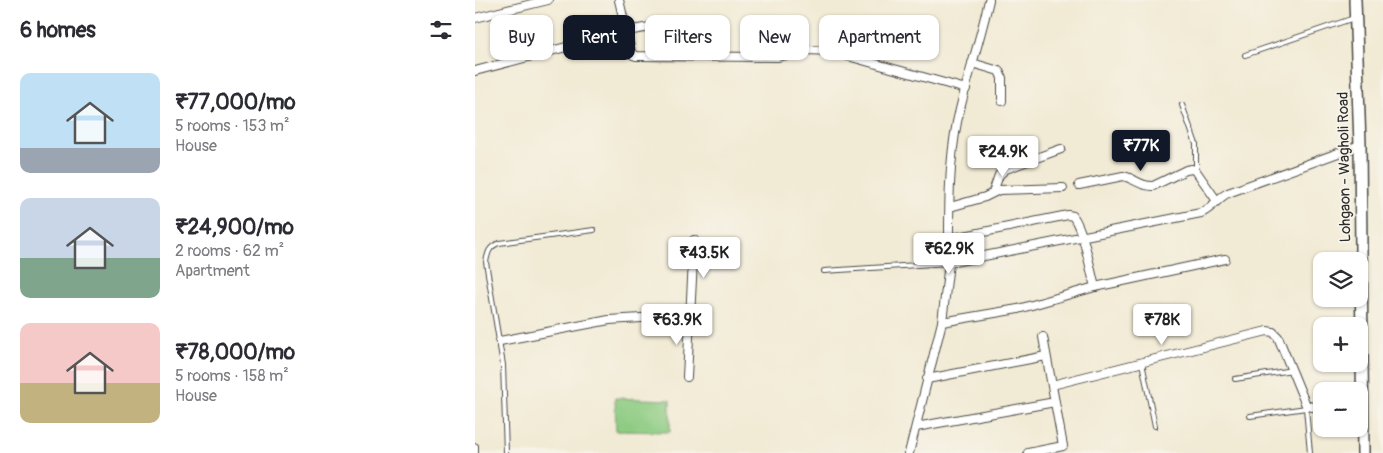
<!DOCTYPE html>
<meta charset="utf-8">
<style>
:root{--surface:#fff;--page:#f7f7f7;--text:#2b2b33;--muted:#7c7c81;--accent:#111827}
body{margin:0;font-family:Pangolin,sans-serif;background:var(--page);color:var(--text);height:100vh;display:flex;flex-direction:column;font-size:19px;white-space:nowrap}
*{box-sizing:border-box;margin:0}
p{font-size:16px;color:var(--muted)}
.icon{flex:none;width:28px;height:28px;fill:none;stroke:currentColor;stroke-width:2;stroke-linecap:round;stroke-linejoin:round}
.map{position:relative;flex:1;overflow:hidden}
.panel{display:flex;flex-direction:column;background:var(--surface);width:475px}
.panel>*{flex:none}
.top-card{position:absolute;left:15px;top:15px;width:475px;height:45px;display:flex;gap:10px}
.tools{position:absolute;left:838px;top:252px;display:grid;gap:10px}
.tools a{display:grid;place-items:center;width:55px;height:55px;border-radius:10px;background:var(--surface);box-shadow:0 1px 4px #0004;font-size:25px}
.price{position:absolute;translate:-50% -42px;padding:0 11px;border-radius:5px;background:#fff;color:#222;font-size:16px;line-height:32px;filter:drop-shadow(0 1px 2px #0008)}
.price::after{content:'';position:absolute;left:50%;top:30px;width:15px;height:11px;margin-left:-8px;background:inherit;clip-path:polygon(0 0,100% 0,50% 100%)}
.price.active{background:var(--accent);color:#fff}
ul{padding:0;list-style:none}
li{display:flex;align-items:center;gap:15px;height:125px;padding:0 20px}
li span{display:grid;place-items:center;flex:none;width:140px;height:100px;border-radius:10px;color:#555}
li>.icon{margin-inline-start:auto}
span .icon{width:60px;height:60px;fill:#fffc;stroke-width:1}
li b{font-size:21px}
h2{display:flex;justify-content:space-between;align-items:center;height:60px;padding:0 20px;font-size:21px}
.chip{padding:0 18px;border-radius:10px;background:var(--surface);box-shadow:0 1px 4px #0004;font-size:18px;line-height:45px}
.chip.active{background:var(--accent);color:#fff}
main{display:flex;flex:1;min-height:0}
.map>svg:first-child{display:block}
.green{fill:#8ccb81;stroke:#5c7b56}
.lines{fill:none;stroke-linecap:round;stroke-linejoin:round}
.service-casing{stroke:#494844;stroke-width:6}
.minor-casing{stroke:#494844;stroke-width:10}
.primary-casing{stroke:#494844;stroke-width:14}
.service{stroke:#fff;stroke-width:4}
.minor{stroke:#fff;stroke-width:8}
.primary{stroke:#fff;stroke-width:11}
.labels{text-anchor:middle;stroke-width:4;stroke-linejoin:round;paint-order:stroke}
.street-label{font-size:15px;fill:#2b2b2b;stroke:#f7f3e8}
</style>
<main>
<section class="panel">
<h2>6 homes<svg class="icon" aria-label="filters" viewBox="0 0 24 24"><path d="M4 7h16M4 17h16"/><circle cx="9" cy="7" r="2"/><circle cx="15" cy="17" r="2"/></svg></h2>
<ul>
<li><span style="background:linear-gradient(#bfe0f5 75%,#9aa5b1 0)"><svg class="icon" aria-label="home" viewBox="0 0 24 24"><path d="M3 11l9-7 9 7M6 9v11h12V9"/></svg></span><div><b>₹77,000/mo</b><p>5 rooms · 153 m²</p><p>House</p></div></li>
<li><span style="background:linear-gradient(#c9d6e8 60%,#7fa58c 0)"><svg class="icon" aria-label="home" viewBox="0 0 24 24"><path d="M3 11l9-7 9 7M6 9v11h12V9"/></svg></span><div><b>₹24,900/mo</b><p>2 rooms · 62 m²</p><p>Apartment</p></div></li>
<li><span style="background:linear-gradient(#f6c9c9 60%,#c2b280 0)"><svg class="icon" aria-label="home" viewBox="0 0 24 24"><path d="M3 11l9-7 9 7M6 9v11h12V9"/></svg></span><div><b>₹78,000/mo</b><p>5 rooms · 158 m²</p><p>House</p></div></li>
</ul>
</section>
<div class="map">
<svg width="908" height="453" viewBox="0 0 908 453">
<rect width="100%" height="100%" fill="#f7f3e8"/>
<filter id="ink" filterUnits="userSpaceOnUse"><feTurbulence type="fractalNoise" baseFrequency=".02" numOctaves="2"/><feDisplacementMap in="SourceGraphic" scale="10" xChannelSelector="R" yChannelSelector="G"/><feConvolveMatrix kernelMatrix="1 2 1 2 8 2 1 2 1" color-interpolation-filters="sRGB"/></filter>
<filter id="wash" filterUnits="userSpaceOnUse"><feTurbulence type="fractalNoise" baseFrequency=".0096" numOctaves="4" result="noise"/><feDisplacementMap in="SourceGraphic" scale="20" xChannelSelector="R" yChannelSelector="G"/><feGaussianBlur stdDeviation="1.12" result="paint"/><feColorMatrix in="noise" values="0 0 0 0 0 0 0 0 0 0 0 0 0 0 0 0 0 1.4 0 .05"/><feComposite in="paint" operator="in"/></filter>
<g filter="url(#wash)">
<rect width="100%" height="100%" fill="#f1ead4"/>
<path class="green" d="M140,398L195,400V432L141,431Z"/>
</g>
<g filter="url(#ink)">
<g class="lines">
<g class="service-casing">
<g id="service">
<path d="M770,55L879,18"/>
<path d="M707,105L721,144V171"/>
<path d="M349,271L474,263"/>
<path d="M667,363L680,426"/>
<path d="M760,379L817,370"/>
<path d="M831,408L835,453"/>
<path d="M775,416L831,408"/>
<path d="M1,446V453"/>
<path d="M31,453L28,365L11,262C13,252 14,247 24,243L119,230"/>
</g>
</g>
<g class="minor-casing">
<g id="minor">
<path d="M144,0L156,51L158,55L161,56L302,57L333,50L355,51L491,89"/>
<path d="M514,0C505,41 491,81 482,122C473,168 474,217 474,263L726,213C738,208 742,198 753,193L885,145"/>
<path d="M0,18L73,0"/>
<path d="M497,63L524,71L527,78V101"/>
<path d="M0,71L152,31L186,25L228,26"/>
<path d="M604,185L648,176C659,178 666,187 678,186L711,170L717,169L721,171L742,201"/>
<path d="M518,192L524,175L531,169L586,149"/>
<path d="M475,207L510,197L524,190L588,188"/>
<path d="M474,239L593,215L598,216C609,232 615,268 620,287"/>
<path d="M467,322L543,309L620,287L750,259"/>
<path d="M25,341L134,320L215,315"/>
<path d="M212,377L219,240"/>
<path d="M452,379L571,356"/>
<path d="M577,385L792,331L798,332L803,337L831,405L837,407L846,406"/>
<path d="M441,427L580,402"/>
<path d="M434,453L467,322L474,263"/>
<path d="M553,453L588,446L568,337"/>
</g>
</g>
<g class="primary-casing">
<path id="primary" d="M880,0L885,145L888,453"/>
</g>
<use href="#service" class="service"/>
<use href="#minor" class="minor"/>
<use href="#primary" class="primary"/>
</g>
</g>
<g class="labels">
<g class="street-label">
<text transform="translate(869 167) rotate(-91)" y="5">Lohgaon - Wagholi Road</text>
</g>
</g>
</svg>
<div class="tools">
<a><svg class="icon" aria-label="layers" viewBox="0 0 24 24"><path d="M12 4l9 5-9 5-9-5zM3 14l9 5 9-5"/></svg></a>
<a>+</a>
<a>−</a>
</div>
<b class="price active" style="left:666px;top:172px">₹77K</b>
<b class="price" style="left:528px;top:178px">₹24.9K</b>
<b class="price" style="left:474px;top:275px">₹62.9K</b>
<b class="price" style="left:229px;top:279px">₹43.5K</b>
<b class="price" style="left:202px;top:346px">₹63.9K</b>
<b class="price" style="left:687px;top:346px">₹78K</b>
<div class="top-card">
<a class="chip">Buy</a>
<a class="chip active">Rent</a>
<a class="chip">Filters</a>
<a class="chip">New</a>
<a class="chip">Apartment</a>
</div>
</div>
</main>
